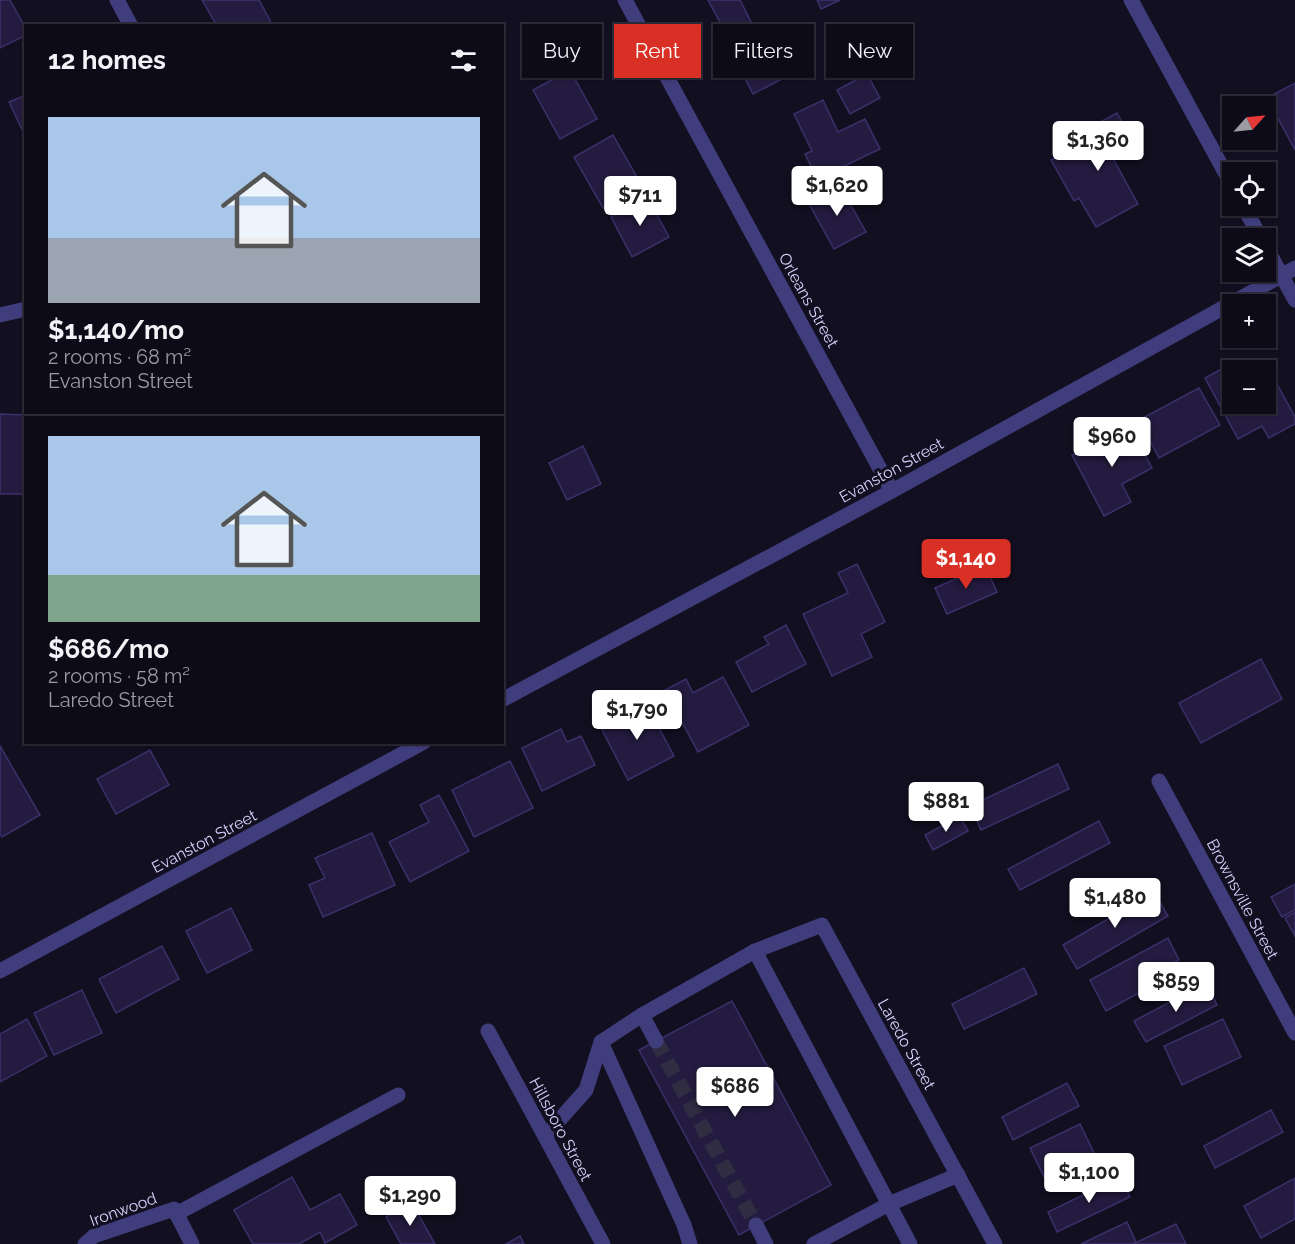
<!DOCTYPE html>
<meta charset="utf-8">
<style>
:root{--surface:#0e0b19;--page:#1c1926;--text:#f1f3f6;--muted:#9b9ba2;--line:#2e2b38;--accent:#d93025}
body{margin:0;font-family:Raleway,sans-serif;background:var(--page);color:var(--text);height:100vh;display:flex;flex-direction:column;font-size:22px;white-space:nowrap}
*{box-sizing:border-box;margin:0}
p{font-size:20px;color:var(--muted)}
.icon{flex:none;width:33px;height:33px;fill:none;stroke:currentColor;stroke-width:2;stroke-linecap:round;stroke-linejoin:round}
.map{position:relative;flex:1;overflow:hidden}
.sheet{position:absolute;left:24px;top:24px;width:480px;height:720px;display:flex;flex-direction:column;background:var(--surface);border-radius:0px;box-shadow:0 2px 4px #0004,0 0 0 2px var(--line)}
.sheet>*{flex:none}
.banner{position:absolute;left:522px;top:24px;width:570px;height:54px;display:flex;gap:12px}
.needle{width:39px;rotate:63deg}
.controls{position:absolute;left:1222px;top:96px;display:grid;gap:12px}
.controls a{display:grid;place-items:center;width:54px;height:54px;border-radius:0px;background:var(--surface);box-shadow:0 2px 4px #0004,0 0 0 2px var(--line);font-size:30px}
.price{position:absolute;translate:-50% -51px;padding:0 14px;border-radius:6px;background:#fff;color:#222;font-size:20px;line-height:39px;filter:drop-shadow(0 2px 3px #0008)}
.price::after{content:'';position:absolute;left:50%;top:36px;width:18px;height:14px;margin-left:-9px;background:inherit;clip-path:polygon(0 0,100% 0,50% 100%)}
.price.selected{background:var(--accent);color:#fff}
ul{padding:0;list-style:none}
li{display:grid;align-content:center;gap:12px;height:318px;padding:0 24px}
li+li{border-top:2px solid var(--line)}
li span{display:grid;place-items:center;height:186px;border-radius:0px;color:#555}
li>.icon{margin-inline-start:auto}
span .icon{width:108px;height:108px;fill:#fffc;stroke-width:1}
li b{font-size:26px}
h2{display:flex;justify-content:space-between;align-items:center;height:72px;padding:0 24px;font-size:26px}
.pill{padding:0 21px;border-radius:0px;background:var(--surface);box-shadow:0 2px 4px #0004,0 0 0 2px var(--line);font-size:21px;line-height:54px}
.pill.selected{background:var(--accent);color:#fff}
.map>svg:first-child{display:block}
.building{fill:#241c40;stroke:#3c306b;stroke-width:1.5}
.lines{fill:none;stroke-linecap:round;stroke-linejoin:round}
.minor-tunnel{stroke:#302c42;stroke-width:15;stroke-dasharray:15 8;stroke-linecap:butt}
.minor{stroke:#403d7d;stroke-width:15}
.labels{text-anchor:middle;stroke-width:6;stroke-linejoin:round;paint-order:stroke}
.street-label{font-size:16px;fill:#d7d2fc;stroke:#120f21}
</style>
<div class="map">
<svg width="1295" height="1244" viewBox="0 0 1295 1244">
<rect width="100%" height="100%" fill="#120f21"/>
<g class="building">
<path d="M0,0H10L26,29V35L0,48Z"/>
<path d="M202,0H259L273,26H217Z"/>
<path d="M708,0H740L753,26L729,39Z"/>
<path d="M817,0H840L821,9Z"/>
<path d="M784,36L801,69L753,94L736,61Z"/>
<path d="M570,70L597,119L560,139L533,90Z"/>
<path d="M867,74L880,98L850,114L837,90Z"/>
<path d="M1295,83V150L1267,98Z"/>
<path d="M26,95V138L9,102Z"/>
<path d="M823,100L838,132L865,119L880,149L817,179L805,154L812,151L794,114Z"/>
<path d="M1117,113L1132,141L1110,153L1138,204L1096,227L1079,198L1074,201L1051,160L1094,137L1089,128Z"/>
<path d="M613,135L642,186L603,208L574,157Z"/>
<path d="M839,184L866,232L834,249L808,202Z"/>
<path d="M648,198L669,237L632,257L611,217Z"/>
<path d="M1227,366L1233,377V404H1266V373L1270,371L1295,417V424L1269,438L1262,426L1238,439L1205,378Z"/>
<path d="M1199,388L1220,425L1159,458L1139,420Z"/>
<path d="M0,414L26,415V494H0Z"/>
<path d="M1129,425L1152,468L1122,484L1131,502L1104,516L1072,455Z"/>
<path d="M583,446L601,484L567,500L549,463Z"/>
<path d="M857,564L885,622L861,634L872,657L832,676L803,614L848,593L838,573Z"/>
<path d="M985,566L997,592L947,614L935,588Z"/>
<path d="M786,625L806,664L752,692L736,662L769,644L764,637Z"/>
<path d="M1261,659L1282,699L1201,743L1179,703Z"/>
<path d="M723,677L749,725L698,752L665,690L686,679L693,693Z"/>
<path d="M645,702L674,756L628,780L600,726Z"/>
<path d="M561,729L567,742L581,736L595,765L542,791L522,748Z"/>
<path d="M0,746L40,815L2,837L0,834Z"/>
<path d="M150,750L169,785L116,814L97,779Z"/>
<path d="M510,761L533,808L474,837L452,790Z"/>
<path d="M1058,764L1069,789L981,830L970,806Z"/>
<path d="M439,795L469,851L410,882L389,842L429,822L420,805Z"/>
<path d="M960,816L968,831L933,850L925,835Z"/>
<path d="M1099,821L1110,843L1020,890L1008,869Z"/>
<path d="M372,833L395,885L323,917L309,885L325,878L315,858Z"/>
<path d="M1295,884V910L1282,917L1271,897Z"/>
<path d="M1154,892L1168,916L1077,969L1063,945L1113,916L1106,903L1117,897L1124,910Z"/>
<path d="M231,908L252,950L207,973L186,931Z"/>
<path d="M1295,912V936L1285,918Z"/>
<path d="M1168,938L1179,960L1161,969L1166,978L1106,1011L1090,980Z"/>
<path d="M162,946L179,979L116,1013L99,979Z"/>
<path d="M1024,968L1037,994L964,1029L952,1004Z"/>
<path d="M1206,983L1217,1005L1146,1042L1134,1021Z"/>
<path d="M82,990L102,1033L54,1055L34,1013Z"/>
<path d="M732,1001L831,1185L739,1235L639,1050Z"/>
<path d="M27,1019L47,1056L0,1082V1034Z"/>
<path d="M1223,1019L1241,1057L1182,1085L1164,1046Z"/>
<path d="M1067,1083L1079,1106L1013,1140L1002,1117Z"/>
<path d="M1271,1110L1283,1132L1215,1168L1204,1146Z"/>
<path d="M1080,1124L1098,1161L1048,1185L1030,1148Z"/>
<path d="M292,1177L310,1210L340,1194L357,1225L325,1243L320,1232L299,1244H253L234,1210Z"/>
<path d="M1120,1177L1130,1197L1057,1232L1048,1212Z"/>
<path d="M1295,1178V1219L1261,1238L1244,1206Z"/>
<path d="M412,1203L435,1244H401L386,1217Z"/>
<path d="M1127,1222L1136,1242L1132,1244H1081Z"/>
<path d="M1176,1224L1186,1244H1133Z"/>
<path d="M520,1236L524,1244H506Z"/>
</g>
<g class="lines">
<path class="minor-tunnel" d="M656,1041L756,1225"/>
<g class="minor">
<path d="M117,0L131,26"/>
<path d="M625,0L892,491"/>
<path d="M1131,0L1233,187"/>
<path d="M1243,206L1261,238"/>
<path d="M1266,247L1295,300"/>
<path d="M0,315L26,309"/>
<path d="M502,700L892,491L1295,268"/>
<path d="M1159,781L1295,1033"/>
<path d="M755,951L910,1244"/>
<path d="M0,971L424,742"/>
<path d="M642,1015L656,1041"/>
<path d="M488,1031L603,1244"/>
<path d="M601,1042L684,1225L690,1244"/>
<path d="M545,1136L586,1090L601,1042L642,1015L755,951L822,925L995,1244"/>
<path d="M176,1214L398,1095"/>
<path d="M756,1225L766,1244"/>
<path d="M85,1244L94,1236L174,1209L192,1244"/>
<path d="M814,1244L889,1204L958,1175"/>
</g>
</g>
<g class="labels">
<g class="street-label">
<text transform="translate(809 300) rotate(61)" y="6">Orleans Street</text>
<text transform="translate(891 470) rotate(-29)" y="6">Evanston Street</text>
<text transform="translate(204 841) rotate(-28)" y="6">Evanston Street</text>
<text transform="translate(1243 899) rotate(62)" y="6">Brownsville Street</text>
<text transform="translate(907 1044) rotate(61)" y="6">Laredo Street</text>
<text transform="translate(561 1129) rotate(62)" y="6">Hillsboro Street</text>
<text transform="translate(123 1209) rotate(-20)" y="6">Ironwood</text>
</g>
</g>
</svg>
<div class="controls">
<a><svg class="needle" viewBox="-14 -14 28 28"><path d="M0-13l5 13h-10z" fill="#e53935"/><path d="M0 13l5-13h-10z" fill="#9b9ba2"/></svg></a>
<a><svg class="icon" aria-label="locate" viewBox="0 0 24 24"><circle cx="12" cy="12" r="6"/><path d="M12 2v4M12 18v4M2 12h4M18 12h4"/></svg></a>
<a><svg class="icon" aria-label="layers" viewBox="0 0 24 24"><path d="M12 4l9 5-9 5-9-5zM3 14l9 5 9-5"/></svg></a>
<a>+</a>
<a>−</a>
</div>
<b class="price" style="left:1098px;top:172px">$1,360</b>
<b class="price" style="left:837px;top:217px">$1,620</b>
<b class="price" style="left:640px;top:227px">$711</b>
<b class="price" style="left:1112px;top:468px">$960</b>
<b class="price selected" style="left:966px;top:590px">$1,140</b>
<b class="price" style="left:637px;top:741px">$1,790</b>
<b class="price" style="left:946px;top:833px">$881</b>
<b class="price" style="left:1115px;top:929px">$1,480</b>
<b class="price" style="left:1176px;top:1013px">$859</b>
<b class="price" style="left:735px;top:1118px">$686</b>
<b class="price" style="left:1089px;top:1204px">$1,100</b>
<b class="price" style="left:410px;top:1227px">$1,290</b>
<div class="banner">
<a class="pill">Buy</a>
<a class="pill selected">Rent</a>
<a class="pill">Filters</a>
<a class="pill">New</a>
</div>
<section class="sheet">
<h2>12 homes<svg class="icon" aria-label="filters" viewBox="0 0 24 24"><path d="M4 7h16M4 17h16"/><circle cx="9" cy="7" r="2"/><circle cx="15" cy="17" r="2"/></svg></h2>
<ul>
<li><span style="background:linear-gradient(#a9c7e8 65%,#9aa5b1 0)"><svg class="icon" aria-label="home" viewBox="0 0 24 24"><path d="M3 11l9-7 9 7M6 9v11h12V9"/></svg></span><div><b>$1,140/mo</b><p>2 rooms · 68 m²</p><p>Evanston Street</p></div></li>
<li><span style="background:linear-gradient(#a9c7e8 75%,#7fa58c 0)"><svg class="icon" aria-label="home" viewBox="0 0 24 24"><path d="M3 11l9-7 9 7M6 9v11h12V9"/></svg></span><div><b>$686/mo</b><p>2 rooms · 58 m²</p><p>Laredo Street</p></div></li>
</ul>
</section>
</div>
